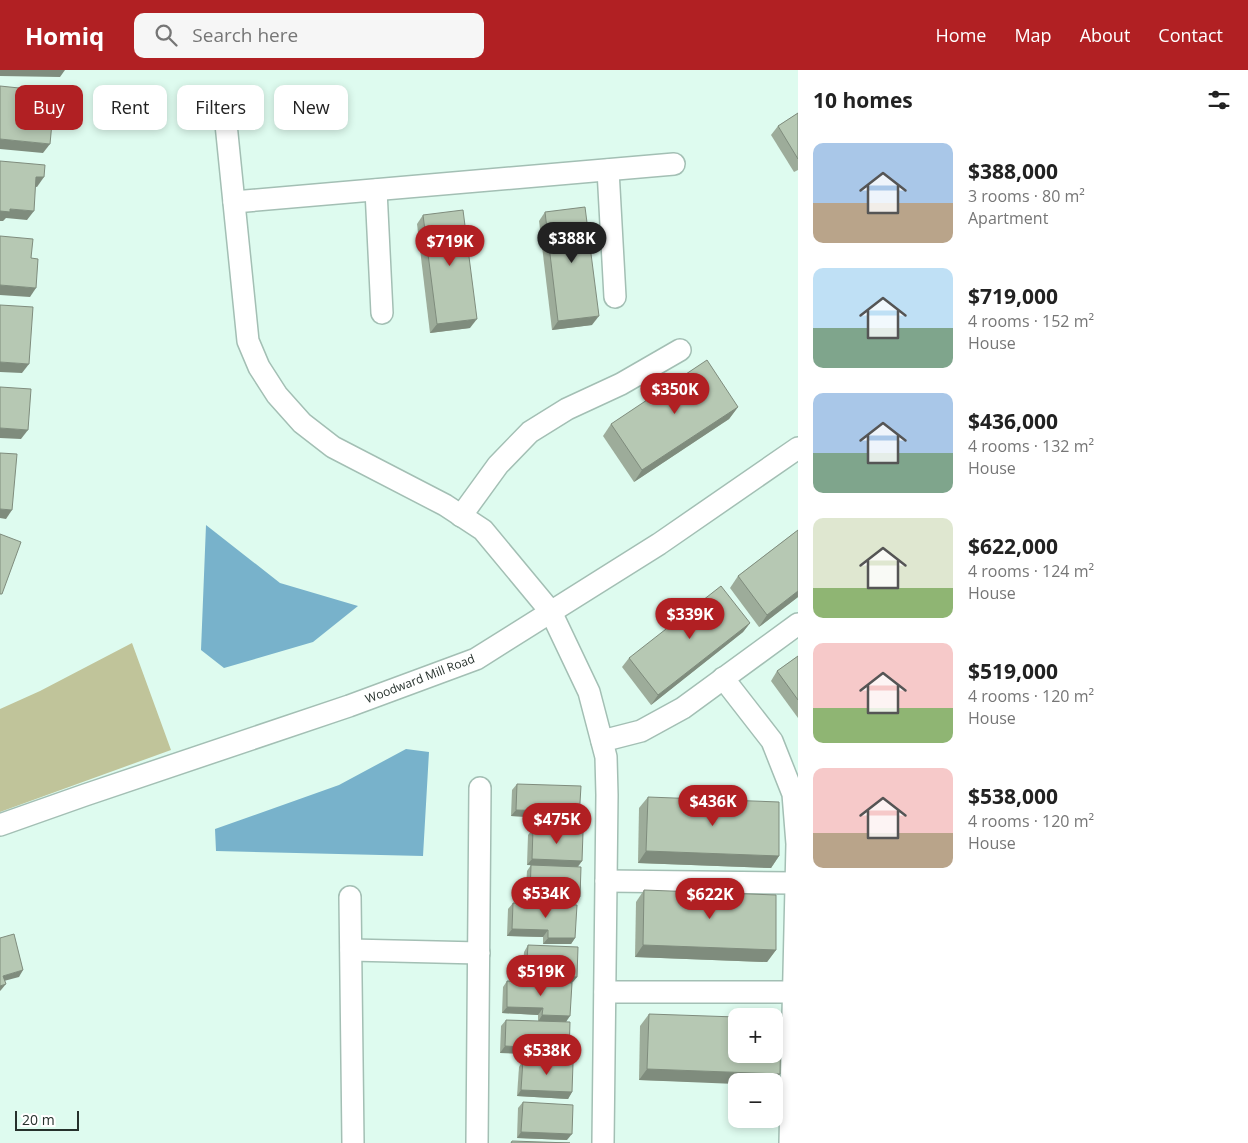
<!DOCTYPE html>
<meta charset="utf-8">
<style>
:root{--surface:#fff;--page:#f6f6f6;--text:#222;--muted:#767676;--accent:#b12023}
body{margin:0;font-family:"Open Sans",sans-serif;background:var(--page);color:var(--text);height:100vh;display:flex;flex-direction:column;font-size:19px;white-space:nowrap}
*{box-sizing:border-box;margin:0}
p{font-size:16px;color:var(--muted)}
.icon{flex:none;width:28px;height:28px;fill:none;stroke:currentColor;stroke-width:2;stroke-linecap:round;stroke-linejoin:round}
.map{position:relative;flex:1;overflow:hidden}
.details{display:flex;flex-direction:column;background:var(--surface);width:450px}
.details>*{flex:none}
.banner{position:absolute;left:15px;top:15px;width:475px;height:45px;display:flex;gap:10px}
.buttons{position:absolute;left:728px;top:938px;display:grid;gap:10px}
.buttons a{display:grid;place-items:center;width:55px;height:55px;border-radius:10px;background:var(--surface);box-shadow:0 2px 8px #0003;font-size:25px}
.scale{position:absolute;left:15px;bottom:12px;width:64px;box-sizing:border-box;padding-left:5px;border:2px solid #26312c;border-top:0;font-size:14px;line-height:18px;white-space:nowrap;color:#26312c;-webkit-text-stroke:4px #fff;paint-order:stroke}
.price{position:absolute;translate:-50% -42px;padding:0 11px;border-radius:18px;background:var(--accent);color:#fff;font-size:16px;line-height:32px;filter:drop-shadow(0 1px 2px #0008)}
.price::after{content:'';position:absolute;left:50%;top:30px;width:15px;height:11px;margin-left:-8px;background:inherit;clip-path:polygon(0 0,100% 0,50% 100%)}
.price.current{background:#222;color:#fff}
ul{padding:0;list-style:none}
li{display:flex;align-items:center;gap:15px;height:125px;padding:0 15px}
li span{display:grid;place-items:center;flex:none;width:140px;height:100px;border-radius:10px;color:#555}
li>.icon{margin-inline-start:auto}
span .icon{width:60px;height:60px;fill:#fffc;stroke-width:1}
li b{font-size:21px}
h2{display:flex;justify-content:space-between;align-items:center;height:60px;padding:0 15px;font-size:21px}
.pill{padding:0 18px;border-radius:10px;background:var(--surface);box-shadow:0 2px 8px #0003;font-size:18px;line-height:45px}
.pill.current{background:var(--accent);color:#fff}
header{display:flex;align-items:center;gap:30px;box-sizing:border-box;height:70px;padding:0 25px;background:var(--accent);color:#fff}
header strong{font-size:24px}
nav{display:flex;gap:28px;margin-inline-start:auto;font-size:18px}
.search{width:350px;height:45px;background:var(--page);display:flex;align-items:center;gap:12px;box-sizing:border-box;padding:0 18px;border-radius:10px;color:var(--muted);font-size:19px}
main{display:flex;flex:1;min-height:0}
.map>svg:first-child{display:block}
.green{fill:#c0c49a}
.water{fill:#78b2cb}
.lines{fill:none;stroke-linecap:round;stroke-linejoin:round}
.minor-casing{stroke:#a3bfb4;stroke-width:24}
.minor{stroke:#fff;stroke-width:21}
.wall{fill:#9dac9a}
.shaded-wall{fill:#7f8c7d}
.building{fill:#b6c8b3;stroke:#7f8c7d}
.labels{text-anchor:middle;stroke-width:4;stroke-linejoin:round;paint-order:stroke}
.street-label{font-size:12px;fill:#26312c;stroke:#fff}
</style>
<header>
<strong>Homiq</strong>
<div class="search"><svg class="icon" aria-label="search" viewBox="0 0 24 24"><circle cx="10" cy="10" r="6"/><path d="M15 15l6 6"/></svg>Search here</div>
<nav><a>Home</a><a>Map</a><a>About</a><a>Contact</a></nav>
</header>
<main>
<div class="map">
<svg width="798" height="1073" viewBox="0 0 798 1073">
<rect width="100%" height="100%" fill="#defbef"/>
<path class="green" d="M132,573L171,680L0,742V639L40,621Z"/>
<g class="water">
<path d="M206,455L280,513L358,536L313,572L224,598L201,580Z"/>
<path d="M406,679L429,682L423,786L216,781L215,759L339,715Z"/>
</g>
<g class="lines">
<g class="minor-casing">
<g id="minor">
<path d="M225,44L248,271L259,297L277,325L302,353L333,377L445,435L483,460L551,542L589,622L606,687L607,725L603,1073"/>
<path d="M608,100L615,227"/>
<path d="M376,120L382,243"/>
<path d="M234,132L674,94"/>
<path d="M461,446L498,395L530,362L567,339L621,314L680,280"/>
<path d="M723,608L772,671L793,724L797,774L790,1073"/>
<path d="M602,671L641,661L683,638L798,554"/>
<path d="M0,755L85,725L349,636L476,589L659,474L798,378"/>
<path d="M606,811L796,813"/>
<path d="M350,827L353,1073"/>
<path d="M351,880L479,883"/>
<path d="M605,922H793"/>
<path d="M477,1073L480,718"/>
</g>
</g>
<use href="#minor" class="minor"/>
</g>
<g class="wall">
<path d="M798,43V100L794,102L771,65L778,56Z"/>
<path d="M545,142L592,255L552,260L539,151Z"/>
<path d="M423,145L470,258L430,263L417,154Z"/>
<path d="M738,337L729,349L634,412L603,366L611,354Z"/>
<path d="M798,460V527L759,557L730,518L738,506Z"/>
<path d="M750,553L743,562L651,635L622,597L629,588Z"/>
<path d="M798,586V648L771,611L777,601Z"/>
<path d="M517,714L575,755L547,754V748L511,746L512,720Z"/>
<path d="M648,727L779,786L771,798L638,793L639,738Z"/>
<path d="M533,759L582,791L578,797L575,833L525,831L527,801L531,795H527L528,765Z"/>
<path d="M644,820L776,880L767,892L635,887L636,832Z"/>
<path d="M513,833L575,868L571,874H543V867L507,866L508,839Z"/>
<path d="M528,875L577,907L572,913L566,952L569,985L564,992L536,991L537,984L500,983L501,956L506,950L538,951V945L502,943L503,917L507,911H522L524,882Z"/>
<path d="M649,944L774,1014L639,1010L640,956Z"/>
<path d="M523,990L572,1022L568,1029L517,1026L519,997Z"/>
<path d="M523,1032L567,1070L517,1068L518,1038Z"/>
</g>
<g class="shaded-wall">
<path d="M0,0H65L60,7L0,6Z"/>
<path d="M53,42L56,43L50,52Z"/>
<path d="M0,69L50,74L43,83L0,79Z"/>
<path d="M36,107H44L37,117L30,116Z"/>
<path d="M10,139L34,141L27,150L6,148L3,151H0V141Z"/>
<path d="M0,215L36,218L30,227L0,225Z"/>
<path d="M599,246L592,255L552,260L558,251Z"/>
<path d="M477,249L470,258L430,263L437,254Z"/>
<path d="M0,292L29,294L22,303L0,302Z"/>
<path d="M738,337L729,349L634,412L642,400Z"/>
<path d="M0,358L28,360L21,369L0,368Z"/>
<path d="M0,439L12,440L6,449L0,448Z"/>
<path d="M798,521V527L759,557L767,545Z"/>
<path d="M750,553L743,562L651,635L658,625Z"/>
<path d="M516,740L552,741L547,748L511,746Z"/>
<path d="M552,748L579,749L575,755L547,754Z"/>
<path d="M646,781L779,786L771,798L638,793Z"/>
<path d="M532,789L582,791L577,797L527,795Z"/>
<path d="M530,825L580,827L575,833L525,831Z"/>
<path d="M512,859L548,860L543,867L507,866Z"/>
<path d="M548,868H575L571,874H543Z"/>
<path d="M643,875L776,880L767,892L635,887Z"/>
<path d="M23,900L19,907L0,912L3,906Z"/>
<path d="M526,905L577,907L572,913L522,911Z"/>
<path d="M6,914L1,920L0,921V916Z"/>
<path d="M507,937L543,938L538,945L502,943Z"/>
<path d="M542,945L570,946L566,952H538Z"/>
<path d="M505,976L541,978L537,984L500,983Z"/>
<path d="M541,985H569L564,992L536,991Z"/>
<path d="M647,999L780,1004L774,1014V1011H736V1014L639,1010Z"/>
<path d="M521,1020L572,1022L568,1029L517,1026Z"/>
<path d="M521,1062L572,1064L567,1070L517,1068Z"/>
</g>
<g class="building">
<path d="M0,16L58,22L56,43L53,42L50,74L0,69Z"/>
<path d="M798,43V89L778,56Z"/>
<path d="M0,91L45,95L44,107H36L34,141L10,139V142L0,141Z"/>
<path d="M585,137L599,246L558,251L545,142Z"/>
<path d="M463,140L477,249L437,254L423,145Z"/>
<path d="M0,166L33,169L31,188L38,189L36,218L0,215Z"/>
<path d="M0,235L33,237L29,294L0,292Z"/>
<path d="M707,290L738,337L642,400L611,354Z"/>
<path d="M0,317L31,319L28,360L0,358Z"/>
<path d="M0,383L17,384L12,440L0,439Z"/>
<path d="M798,460V521L767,545L738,506Z"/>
<path d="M0,464L21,472L2,524H0Z"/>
<path d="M721,516L750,553L658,625L629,588Z"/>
<path d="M798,586V630L777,601Z"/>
<path d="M517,714L581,716L579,749L552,748V741L516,740Z"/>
<path d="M648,727L779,732V786L646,781Z"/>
<path d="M533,759L583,762L582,791L532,789Z"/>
<path d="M531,795L581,797L580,827L530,825Z"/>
<path d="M644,820L776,825V880L643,875Z"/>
<path d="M513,833L577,835L575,868H548V860L512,859Z"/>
<path d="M14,864L23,900L3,906L6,914L0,916V868Z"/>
<path d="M528,875L578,877L577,907L526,905Z"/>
<path d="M507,911L572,913L570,946L542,945L543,938L507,937Z"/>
<path d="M649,944L736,947V984H774V949H781L780,1004L647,999Z"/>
<path d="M506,950L570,952L569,985H541V978L505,976Z"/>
<path d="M523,990L573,993L572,1022L521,1020Z"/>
<path d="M523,1032L573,1035L572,1064L521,1062Z"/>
<path d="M512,1071L570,1073H511Z"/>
</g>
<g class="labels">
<g class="street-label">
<text transform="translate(420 609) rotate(-21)" y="4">Woodward Mill Road</text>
</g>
</g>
</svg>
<div class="buttons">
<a>+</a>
<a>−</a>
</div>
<div class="scale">20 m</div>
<b class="price current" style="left:572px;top:194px">$388K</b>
<b class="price" style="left:450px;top:197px">$719K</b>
<b class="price" style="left:675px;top:345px">$350K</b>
<b class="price" style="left:690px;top:570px">$339K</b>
<b class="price" style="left:713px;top:757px">$436K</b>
<b class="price" style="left:557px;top:775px">$475K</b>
<b class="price" style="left:546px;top:849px">$534K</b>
<b class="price" style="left:710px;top:850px">$622K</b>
<b class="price" style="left:541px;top:927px">$519K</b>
<b class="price" style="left:547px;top:1006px">$538K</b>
<div class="banner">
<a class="pill current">Buy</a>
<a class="pill">Rent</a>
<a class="pill">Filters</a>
<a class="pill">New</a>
</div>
</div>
<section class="details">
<h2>10 homes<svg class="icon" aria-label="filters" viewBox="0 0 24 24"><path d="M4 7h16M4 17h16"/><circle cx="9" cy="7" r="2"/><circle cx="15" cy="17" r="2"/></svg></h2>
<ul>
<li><span style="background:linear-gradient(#a9c7e8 60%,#b9a48a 0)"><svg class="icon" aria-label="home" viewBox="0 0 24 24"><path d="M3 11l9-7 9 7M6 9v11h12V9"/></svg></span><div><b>$388,000</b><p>3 rooms · 80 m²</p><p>Apartment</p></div></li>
<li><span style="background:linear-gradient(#bfe0f5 60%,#7fa58c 0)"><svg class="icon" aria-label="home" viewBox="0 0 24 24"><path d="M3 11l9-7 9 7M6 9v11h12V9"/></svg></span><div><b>$719,000</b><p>4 rooms · 152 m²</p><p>House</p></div></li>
<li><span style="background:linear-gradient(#a9c7e8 60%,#7fa58c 0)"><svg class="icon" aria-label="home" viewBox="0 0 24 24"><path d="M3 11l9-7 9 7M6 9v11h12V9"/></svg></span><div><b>$436,000</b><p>4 rooms · 132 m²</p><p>House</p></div></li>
<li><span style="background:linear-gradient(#dfe7d0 70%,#8fb573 0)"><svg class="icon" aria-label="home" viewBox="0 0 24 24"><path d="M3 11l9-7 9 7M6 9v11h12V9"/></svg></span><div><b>$622,000</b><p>4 rooms · 124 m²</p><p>House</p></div></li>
<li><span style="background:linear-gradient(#f6c9c9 65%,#8fb573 0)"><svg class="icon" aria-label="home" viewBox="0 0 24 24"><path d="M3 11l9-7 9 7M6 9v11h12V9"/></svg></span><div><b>$519,000</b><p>4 rooms · 120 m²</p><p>House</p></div></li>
<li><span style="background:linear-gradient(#f6c9c9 65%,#b9a48a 0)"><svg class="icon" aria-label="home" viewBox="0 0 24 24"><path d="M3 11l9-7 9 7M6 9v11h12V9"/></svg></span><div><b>$538,000</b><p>4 rooms · 120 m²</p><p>House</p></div></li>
</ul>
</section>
</main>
